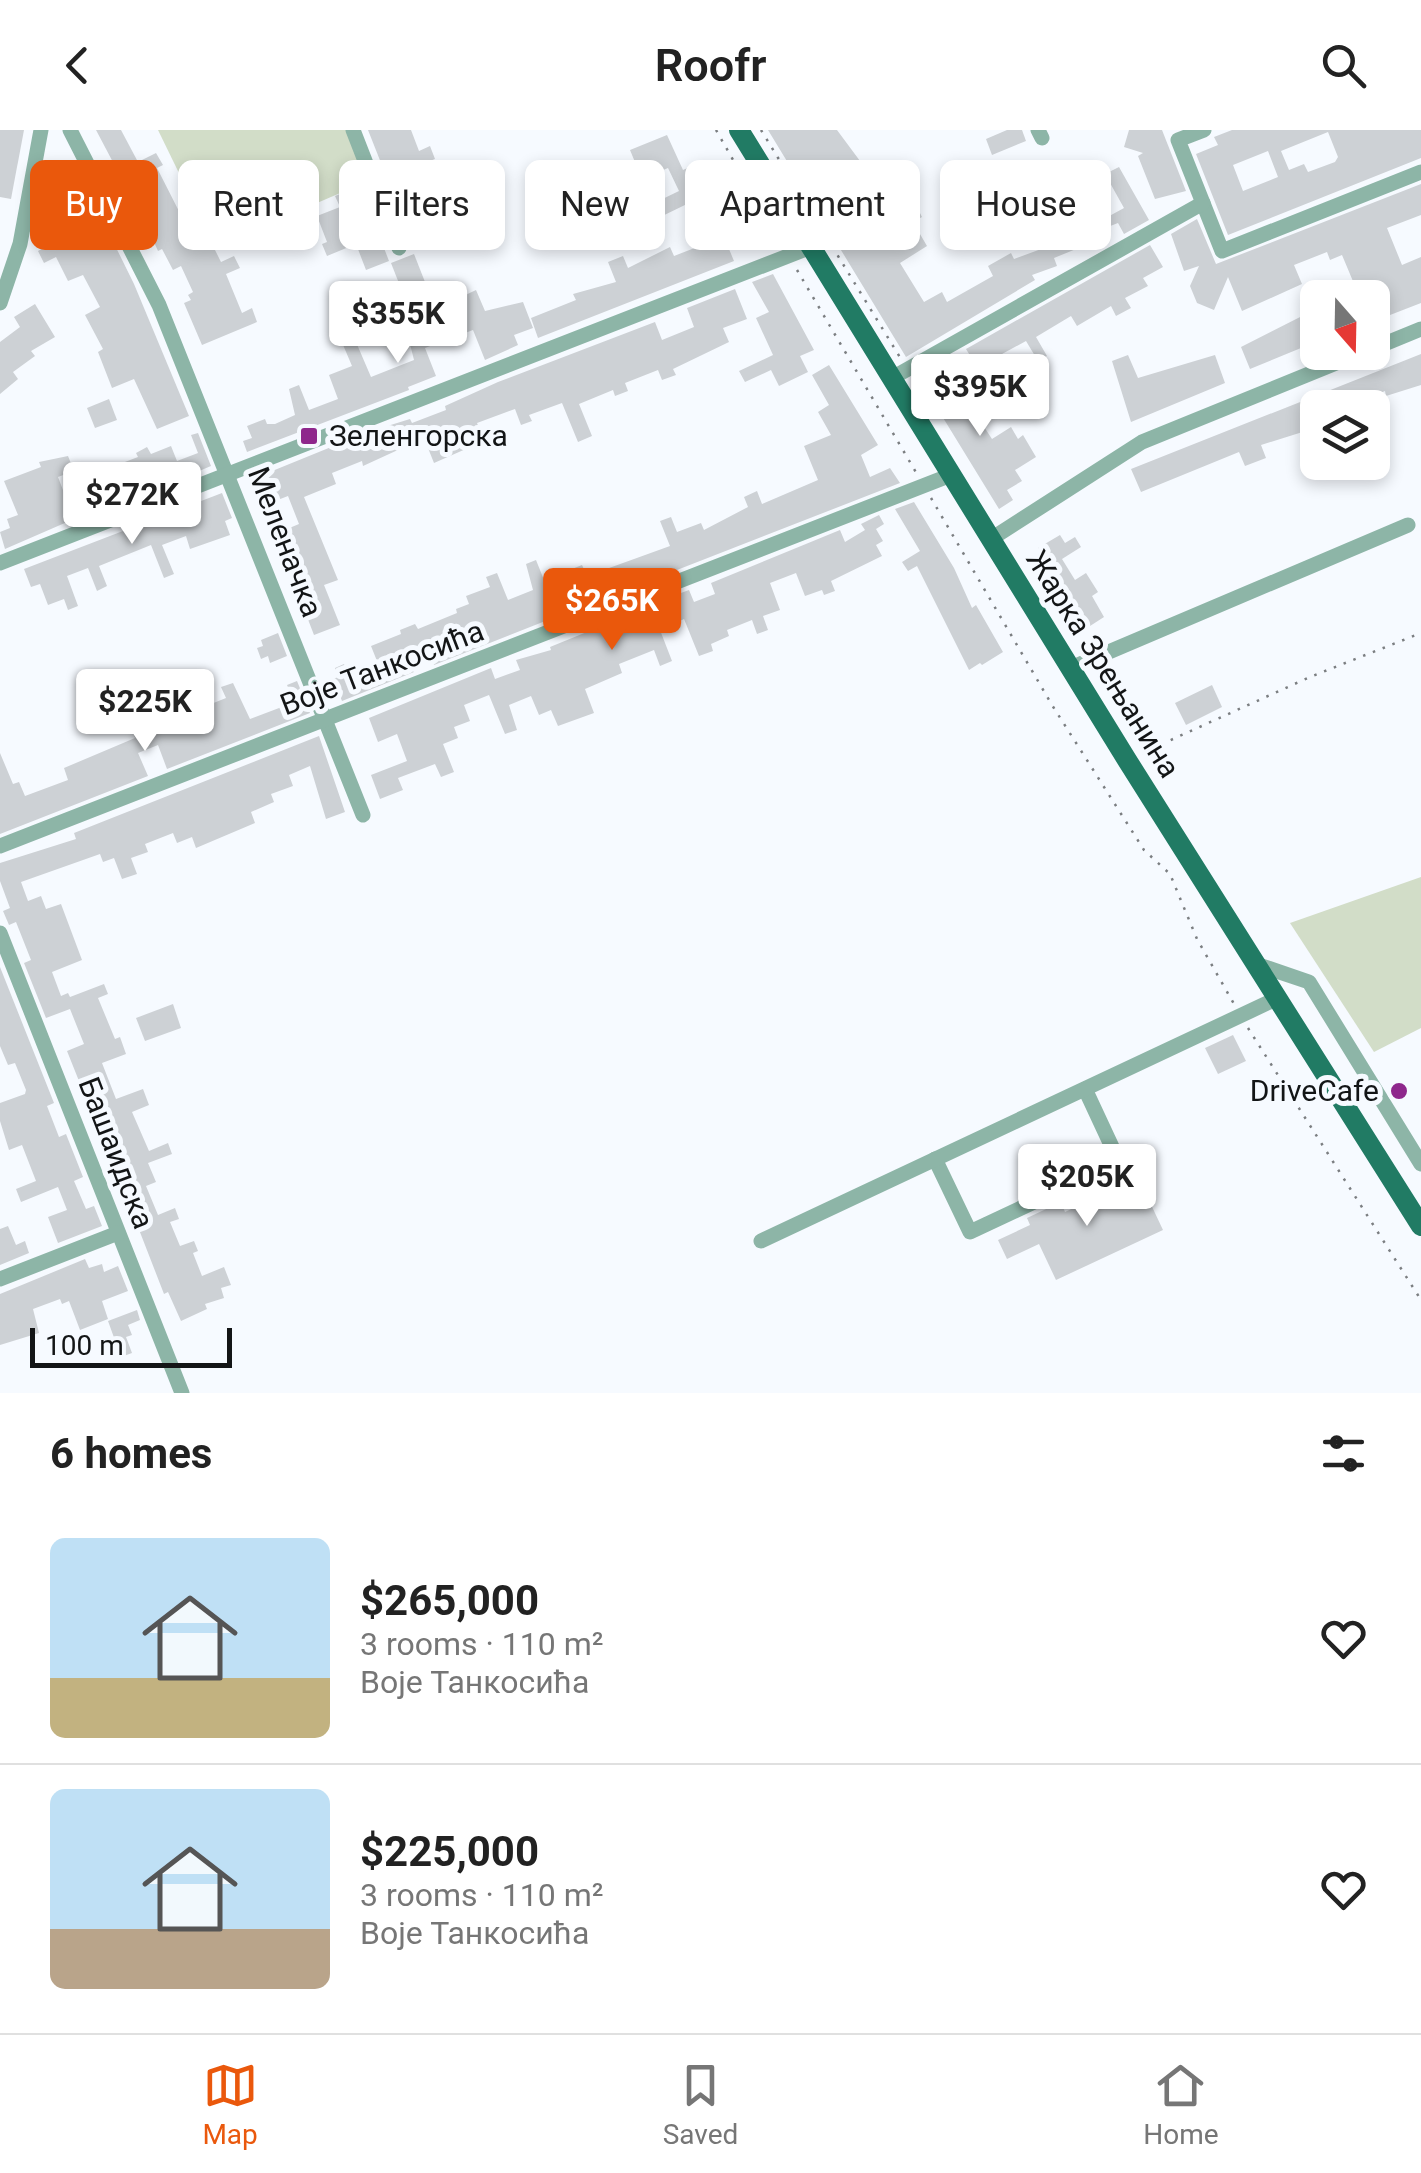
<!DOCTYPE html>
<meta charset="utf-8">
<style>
:root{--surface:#fff;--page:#f6f6f6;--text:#222;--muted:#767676;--line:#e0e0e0;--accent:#ea580c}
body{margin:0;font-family:Roboto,sans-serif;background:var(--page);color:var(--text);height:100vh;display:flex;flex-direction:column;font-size:38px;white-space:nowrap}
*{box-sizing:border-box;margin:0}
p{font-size:32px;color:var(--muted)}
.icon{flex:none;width:55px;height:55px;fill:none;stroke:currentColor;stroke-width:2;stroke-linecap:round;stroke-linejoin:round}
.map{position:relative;height:1263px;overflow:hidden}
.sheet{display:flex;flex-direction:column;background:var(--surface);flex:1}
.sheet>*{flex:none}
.hud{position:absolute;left:30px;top:30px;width:1362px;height:90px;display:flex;gap:20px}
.needle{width:65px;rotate:160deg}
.controls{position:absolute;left:1300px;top:150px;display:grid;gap:20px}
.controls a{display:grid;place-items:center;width:90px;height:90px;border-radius:15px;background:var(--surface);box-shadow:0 5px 15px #0003;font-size:50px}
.scale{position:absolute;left:30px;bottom:25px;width:202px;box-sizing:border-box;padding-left:10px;border:5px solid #131516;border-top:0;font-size:28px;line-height:35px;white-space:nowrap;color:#131516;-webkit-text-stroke:8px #f6faff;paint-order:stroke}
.price{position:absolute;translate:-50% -85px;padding:0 22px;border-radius:10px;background:#fff;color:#222;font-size:32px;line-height:65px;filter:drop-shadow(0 2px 5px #0008)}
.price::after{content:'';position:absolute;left:50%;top:60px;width:30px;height:22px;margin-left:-15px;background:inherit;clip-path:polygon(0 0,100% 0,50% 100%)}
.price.current{background:var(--accent);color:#fff}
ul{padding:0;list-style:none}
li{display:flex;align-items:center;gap:30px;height:250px;padding:0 50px}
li+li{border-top:2px solid var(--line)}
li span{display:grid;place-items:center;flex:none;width:280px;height:200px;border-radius:15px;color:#555}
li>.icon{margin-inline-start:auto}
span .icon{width:120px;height:120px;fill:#fffc;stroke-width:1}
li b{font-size:42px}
h2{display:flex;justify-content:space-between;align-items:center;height:120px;padding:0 50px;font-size:42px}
.tag{padding:0 35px;border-radius:15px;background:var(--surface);box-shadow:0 5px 15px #0003;font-size:35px;line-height:90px}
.tag.current{background:var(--accent);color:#fff}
header{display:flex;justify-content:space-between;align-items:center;height:130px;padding:0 50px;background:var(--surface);font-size:45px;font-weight:600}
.tabs{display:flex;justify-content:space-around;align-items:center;height:140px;border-top:2px solid var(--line);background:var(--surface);font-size:28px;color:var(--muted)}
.tabs a{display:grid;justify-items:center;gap:5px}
.tabs .current{color:var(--accent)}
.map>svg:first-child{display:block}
.green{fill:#d2ddc8}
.building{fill:#cdd1d5;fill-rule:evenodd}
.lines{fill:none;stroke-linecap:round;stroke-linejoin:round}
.path{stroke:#7b7e81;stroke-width:2.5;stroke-dasharray:2.5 8;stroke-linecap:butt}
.minor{stroke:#8db5a7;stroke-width:15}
.major{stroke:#217b64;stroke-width:20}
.poi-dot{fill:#8e278c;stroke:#f6faff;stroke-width:4}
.labels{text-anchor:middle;stroke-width:10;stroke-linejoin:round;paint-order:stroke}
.poi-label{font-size:30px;fill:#131516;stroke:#f6faff;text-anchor:start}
.street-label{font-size:30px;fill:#131516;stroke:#f6faff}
</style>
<header><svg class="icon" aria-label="back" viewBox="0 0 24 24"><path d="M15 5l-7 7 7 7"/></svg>Roofr<svg class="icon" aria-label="search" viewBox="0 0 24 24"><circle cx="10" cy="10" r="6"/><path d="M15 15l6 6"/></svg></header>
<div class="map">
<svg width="1421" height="1263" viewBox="0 0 1421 1263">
<rect width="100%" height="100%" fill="#f6faff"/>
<g class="green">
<path d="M158,0H348L368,51L215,117Z"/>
<path d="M1421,747V898L1374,922L1290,793Z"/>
</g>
<g class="building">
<path d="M0,0H24L11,69L0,67Z"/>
<path d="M96,0H121L138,32L156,23L163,35L157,38L186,95L194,91L203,110L209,108L221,132L234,126L240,138L226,144L242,183L252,178L257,192L202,215L184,173L191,170L188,165L193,162L181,136L173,140L162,119L158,121L154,112L157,110L156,103L130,52L125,55Z"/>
<path d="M368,0H411L419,21L430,16L435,29L417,36L430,69L444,63L450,77L441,81L451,105L415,119Z"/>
<path d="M768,0H837L860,31L832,48L855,85L871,76L884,97L917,77L922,87L913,92L927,116L900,133L924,172L942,162L947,172L993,146L988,136L1011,123L1014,129L1052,115L1048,105L1058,101L1050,82L1094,68L1102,90L1124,78L1105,44L1119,37L1149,90L1124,104L1118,93L1077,109L1081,117L1054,128L1057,136L1032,145L1035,150L906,227Z"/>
<path d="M1007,0H1022L1026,11L992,25L986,9Z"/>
<path d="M1129,0H1162L1186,61L1155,69L1138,26L1143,23L1124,17Z"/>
<path d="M1232,0H1421V28L1228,105L1196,24L1218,15L1214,7ZM1328,2L1338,27L1335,32L1308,42L1304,34L1289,40L1281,21ZM1268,21L1278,47L1243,61L1233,35Z"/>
<path d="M667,5L683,40L701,32L718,67L735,89L727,94L735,116L729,119L734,131L538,208L531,188L576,170L573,164L616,152L608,132L623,126L628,138L670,117L674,126L710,112L687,74L652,91L646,77L679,61L668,38L642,49L630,20Z"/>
<path d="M58,36L72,38L70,50L84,52L91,73L54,68Z"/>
<path d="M1421,54V85L1387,98L1402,135L1421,127V173L1372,192V168H1360L1342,125L1330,130L1327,122L1294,135L1302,154L1242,181L1228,147L1214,180L1197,173L1190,156L1199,136L1184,141L1171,104L1197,89L1216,134Z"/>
<path d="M360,56L389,131L366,140L356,114L327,126L322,114L327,112L317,86L340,77L335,66Z"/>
<path d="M97,79L134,154L189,286L157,299L134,249L112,258L98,222L103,219L85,185L100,177L83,145L68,151L56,127L44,133L38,121L45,117L38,103L49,98L57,115L77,105L70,92Z"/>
<path d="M1150,115L1163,137L1143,148L1148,156L1125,168L1131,178L1116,186L1111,176L1077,196L1071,186L1036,207L1047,226L1038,231L1026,211L1002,224L1009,237L998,244L987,225L974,232L966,219Z"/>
<path d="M414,124L425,152L402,161L391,133Z"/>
<path d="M773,144L814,220L800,226L808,242L779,256L771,240L745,252L739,241L773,225L756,188L769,182L752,152Z"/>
<path d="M735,159L747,189L723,198L729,212L673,239L676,245L662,250L658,240L625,253L628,261L615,266L613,260L579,274L592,306L578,312L562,273L529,285L532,291L521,295L515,279L477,293L484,311L434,333L424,308L363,336L362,331L332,343L336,354L304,367L338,450L324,455L340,495L314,505L275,404L299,394L288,366L265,375L255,348L368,302L410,289L412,293L446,280L445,276L498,252L655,192L662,210L694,197L687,178Z"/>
<path d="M476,160L485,181L523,172L533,198L514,205L518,215L485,230L473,200L425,218L436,246L408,257L409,260L247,322L243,311L252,308L247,296L265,289L267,294H275L295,285L289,259L299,255L309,280L338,269L329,245L352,236L338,203L350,198L371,247L414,230L407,202L461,178L457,169Z"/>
<path d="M35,174L55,207L31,221L35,226L13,242L18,249L0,264V212L20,197L14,187Z"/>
<path d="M1310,182L1312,185L1318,183V211L1250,239L1241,217Z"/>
<path d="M1421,224V255L1386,266L1385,261L1358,272L1360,278H1318V292L1311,294L1312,299L1261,315L1266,328L1245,336L1239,322L1141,362L1131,339Z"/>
<path d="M1128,225L1138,248L1215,225L1225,253L1131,292L1112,231Z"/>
<path d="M942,233L992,309L1011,297L1018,309L1023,305L1036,327L1015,340L1022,351L1007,360L1013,370L999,379L934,273L939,270L923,243Z"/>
<path d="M829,235L878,315L861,325L870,347L890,338L900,353L577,479L571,463L552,470L558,486L434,535L432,530L412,538L414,542L342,571L333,549L338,547L335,538L344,534L348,544L371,535L377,531L371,516L401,504L400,500L415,494L418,499L457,483L456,479L469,474L466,466L490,457L486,447L497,443L508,470L533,460L526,434L536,430L544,450L582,435L587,446L670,416L660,391L671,387L677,402L701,393L704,400L748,377L744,367L757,361L762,374L818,350L804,316L831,305L818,282L829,275L812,245Z"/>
<path d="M109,269L117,290L95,298L87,278Z"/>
<path d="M198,303L211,336L166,355L162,344L139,355L143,365L94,384L90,372L95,370L85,344L96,340L106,367L127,359L117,335L138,327L136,323L147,317L151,324L171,316L177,331L198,323L191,305Z"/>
<path d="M68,326L74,341L58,347L74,389L5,419L0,402L10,398L7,389L18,385L4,351L41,337L39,332Z"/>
<path d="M222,363L232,388L225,391L230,405L190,419L186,406L162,415L174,444L164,448L151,415L99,436L107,456L97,461L88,438L67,446L78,476L68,480L64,469L48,475L40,454L31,457L24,439Z"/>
<path d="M914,372L954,438L972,478L976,475L1003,522L982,535L980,533L969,540L917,436L908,441L902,432L920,421L895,379Z"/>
<path d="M879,385L884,394L876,399L883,411L876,415L882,426L831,451L835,461L824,465L822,460L805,466L796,443L770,453L780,480L763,486L768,500L757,504L752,490L727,500L729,506L711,514L713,521L699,526L684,489L660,500L672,531L660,536L654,520L619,534L622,543L585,559L594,583L558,596L551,580L539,585L531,566L509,575L517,600L505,604L489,565L464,575L470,591L454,597L458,608L443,614L454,642L441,647L435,634L398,648L403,660L380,669L371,645L407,631L397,604L378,612L369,588L491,538L495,549L520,540L516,530L551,520L550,517L604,495L607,505L642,491L641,487L657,481L654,474L670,467L689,460L694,472L715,464L711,453L840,400L845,412L865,400L861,394Z"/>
<path d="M1060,405L1065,413L1075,407L1081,417L1062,429L1075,450L1086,443L1098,462L1092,466L1104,487L1076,505L1064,485L1078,477L1064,456L1051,464L1041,448L1052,441L1038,418Z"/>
<path d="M278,503L287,526L270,533L268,526L261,529L257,518L263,516L261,510Z"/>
<path d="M297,551L310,583L167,639L158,615L138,623L148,646L0,704V623L13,654L19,652L25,666L68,650L64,638L135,608L131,598L149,591L143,578L159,572L167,592L181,586L183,591L203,583L201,578L226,568L221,557L233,553L250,589L287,575L284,566L291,564L287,555Z"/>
<path d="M1212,555L1222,577L1186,595L1175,573Z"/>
<path d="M319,606L345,682L326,689L310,636L289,645L293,656L271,664L274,672L251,682L255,693L196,718L192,707L177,713L173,703L145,714L148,722L131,728L137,744L122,749L114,728L103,732L100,724L21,752L28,771L41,766L46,779L61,774L82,830L52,842L61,866L68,863L70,867L104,854L108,864L98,868L115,909L120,907L126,924L102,933L116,969L143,959L149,975L132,982L149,1021L168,1013L172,1024L148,1033L156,1052L146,1056L158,1085L175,1078L179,1089L170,1092L180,1116L194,1111L198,1121L193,1123L202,1146L224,1137L231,1155L221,1158L224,1168L205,1174L207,1179L181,1191L168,1162L164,1164L112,1030L115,1028L101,994L97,996L67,921L84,914L70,879L46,888L24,833L31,830L16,792L9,795L3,781L10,778L0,751V733L76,709L74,703Z"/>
<path d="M0,837L54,973L47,976L59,1007L66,1004L83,1047L74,1051L86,1079L94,1076L102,1096L58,1113L48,1087L67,1080L58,1057L21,1072L16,1059L36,1051L22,1015L9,1020L0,991V973L25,964L26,960L15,933L8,935L0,916Z"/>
<path d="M173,874L181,898L145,911L136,888Z"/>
<path d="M1233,905L1246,931L1218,944L1205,918Z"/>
<path d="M1138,1047L1163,1100L1056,1150L1039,1114L1007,1129L998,1110L1030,1095L1027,1088L1061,1072L1065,1082Z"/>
<path d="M8,1096L16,1115L25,1111L29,1123L0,1135V1099Z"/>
<path d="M85,1129L89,1138L102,1134L104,1142L118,1136L128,1161L102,1171L108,1189L80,1200L69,1171L62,1174L60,1169L33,1179L39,1203L0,1215V1164Z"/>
<path d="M137,1180L140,1190L128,1195L132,1205L126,1207L132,1223L121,1227L108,1191Z"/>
</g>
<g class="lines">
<g class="path">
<path d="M716,0L780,112"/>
<path d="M761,0L901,229"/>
<path d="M797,140L917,344"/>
<path d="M931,368L1052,575L1144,720L1170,744L1197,809L1234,874"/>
<path d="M1142,623L1310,547L1421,503"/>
<path d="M1248,898L1421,1170"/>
</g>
<g class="minor">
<path d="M70,0L159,175L363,685"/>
<path d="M353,0L399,118"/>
<path d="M1038,0L1042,8"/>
<path d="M1204,0L1178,10L1222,121L1421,42"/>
<path d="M0,173L20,114L41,0"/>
<path d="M1372,219L1421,199"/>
<path d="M892,248L1203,73"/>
<path d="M991,409L1142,312L1363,222"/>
<path d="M0,433L811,117"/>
<path d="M1071,538L1408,395"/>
<path d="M0,716L951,345"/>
<path d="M0,803L182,1263"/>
<path d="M1256,834L1309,852L1421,1034"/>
<path d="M935,1029L970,1102L1119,1032L1085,959"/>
<path d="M761,1111L1278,868"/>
<path d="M0,1149L118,1103"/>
</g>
<path class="major" d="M739,0L1127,630L1421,1096"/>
</g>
<g class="poi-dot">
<rect x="299" y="296" width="20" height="20" rx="5"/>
<circle cx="1399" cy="961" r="10"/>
</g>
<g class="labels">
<g class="poi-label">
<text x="329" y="316">Зеленгорска</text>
<text x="1379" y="971" text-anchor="end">DriveCafe</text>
</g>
<g class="street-label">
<text transform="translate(285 412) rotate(69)" y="10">Меленачка</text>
<text transform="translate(1103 534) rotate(58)" y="10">Жарка Зрењанина</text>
<text transform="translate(382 538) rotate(-21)" y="10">Воје Танкосића</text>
<text transform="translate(116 1023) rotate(69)" y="10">Башаидска</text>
</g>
</g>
</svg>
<div class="controls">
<a><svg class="needle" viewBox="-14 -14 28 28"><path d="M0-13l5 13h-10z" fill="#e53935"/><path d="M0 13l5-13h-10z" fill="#767676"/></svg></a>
<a><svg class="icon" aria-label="layers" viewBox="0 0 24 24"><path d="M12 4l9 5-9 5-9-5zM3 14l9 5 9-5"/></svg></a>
</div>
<div class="scale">100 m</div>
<b class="price" style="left:398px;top:236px">$355K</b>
<b class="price" style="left:980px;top:309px">$395K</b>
<b class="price" style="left:132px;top:417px">$272K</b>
<b class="price current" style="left:612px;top:523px">$265K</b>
<b class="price" style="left:145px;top:624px">$225K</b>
<b class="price" style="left:1087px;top:1099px">$205K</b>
<div class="hud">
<a class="tag current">Buy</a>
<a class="tag">Rent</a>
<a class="tag">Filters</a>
<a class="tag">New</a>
<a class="tag">Apartment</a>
<a class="tag">House</a>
</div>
</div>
<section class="sheet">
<h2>6 homes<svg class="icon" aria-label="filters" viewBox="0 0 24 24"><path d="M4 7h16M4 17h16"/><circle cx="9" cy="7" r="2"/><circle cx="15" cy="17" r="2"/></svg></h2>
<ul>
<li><span style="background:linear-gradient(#bfe0f5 70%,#c2b280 0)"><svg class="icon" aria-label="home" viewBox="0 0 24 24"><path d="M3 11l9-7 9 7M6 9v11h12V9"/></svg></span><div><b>$265,000</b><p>3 rooms · 110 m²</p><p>Воје Танкосића</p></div><svg class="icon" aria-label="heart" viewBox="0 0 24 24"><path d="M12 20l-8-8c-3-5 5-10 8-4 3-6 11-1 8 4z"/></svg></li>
<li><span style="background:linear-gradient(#bfe0f5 70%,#b9a48a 0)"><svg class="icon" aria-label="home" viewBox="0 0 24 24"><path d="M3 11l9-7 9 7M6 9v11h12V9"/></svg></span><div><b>$225,000</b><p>3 rooms · 110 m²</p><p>Воје Танкосића</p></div><svg class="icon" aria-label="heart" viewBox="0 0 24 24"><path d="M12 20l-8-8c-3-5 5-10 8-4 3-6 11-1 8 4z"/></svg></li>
</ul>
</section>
<nav class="tabs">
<a class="current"><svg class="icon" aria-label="map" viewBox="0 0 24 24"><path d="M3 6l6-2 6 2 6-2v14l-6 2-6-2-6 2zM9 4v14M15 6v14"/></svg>Map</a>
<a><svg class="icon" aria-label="saved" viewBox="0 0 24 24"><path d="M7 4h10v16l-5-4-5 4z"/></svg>Saved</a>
<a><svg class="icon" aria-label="home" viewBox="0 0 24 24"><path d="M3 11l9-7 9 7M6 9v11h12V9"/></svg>Home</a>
</nav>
